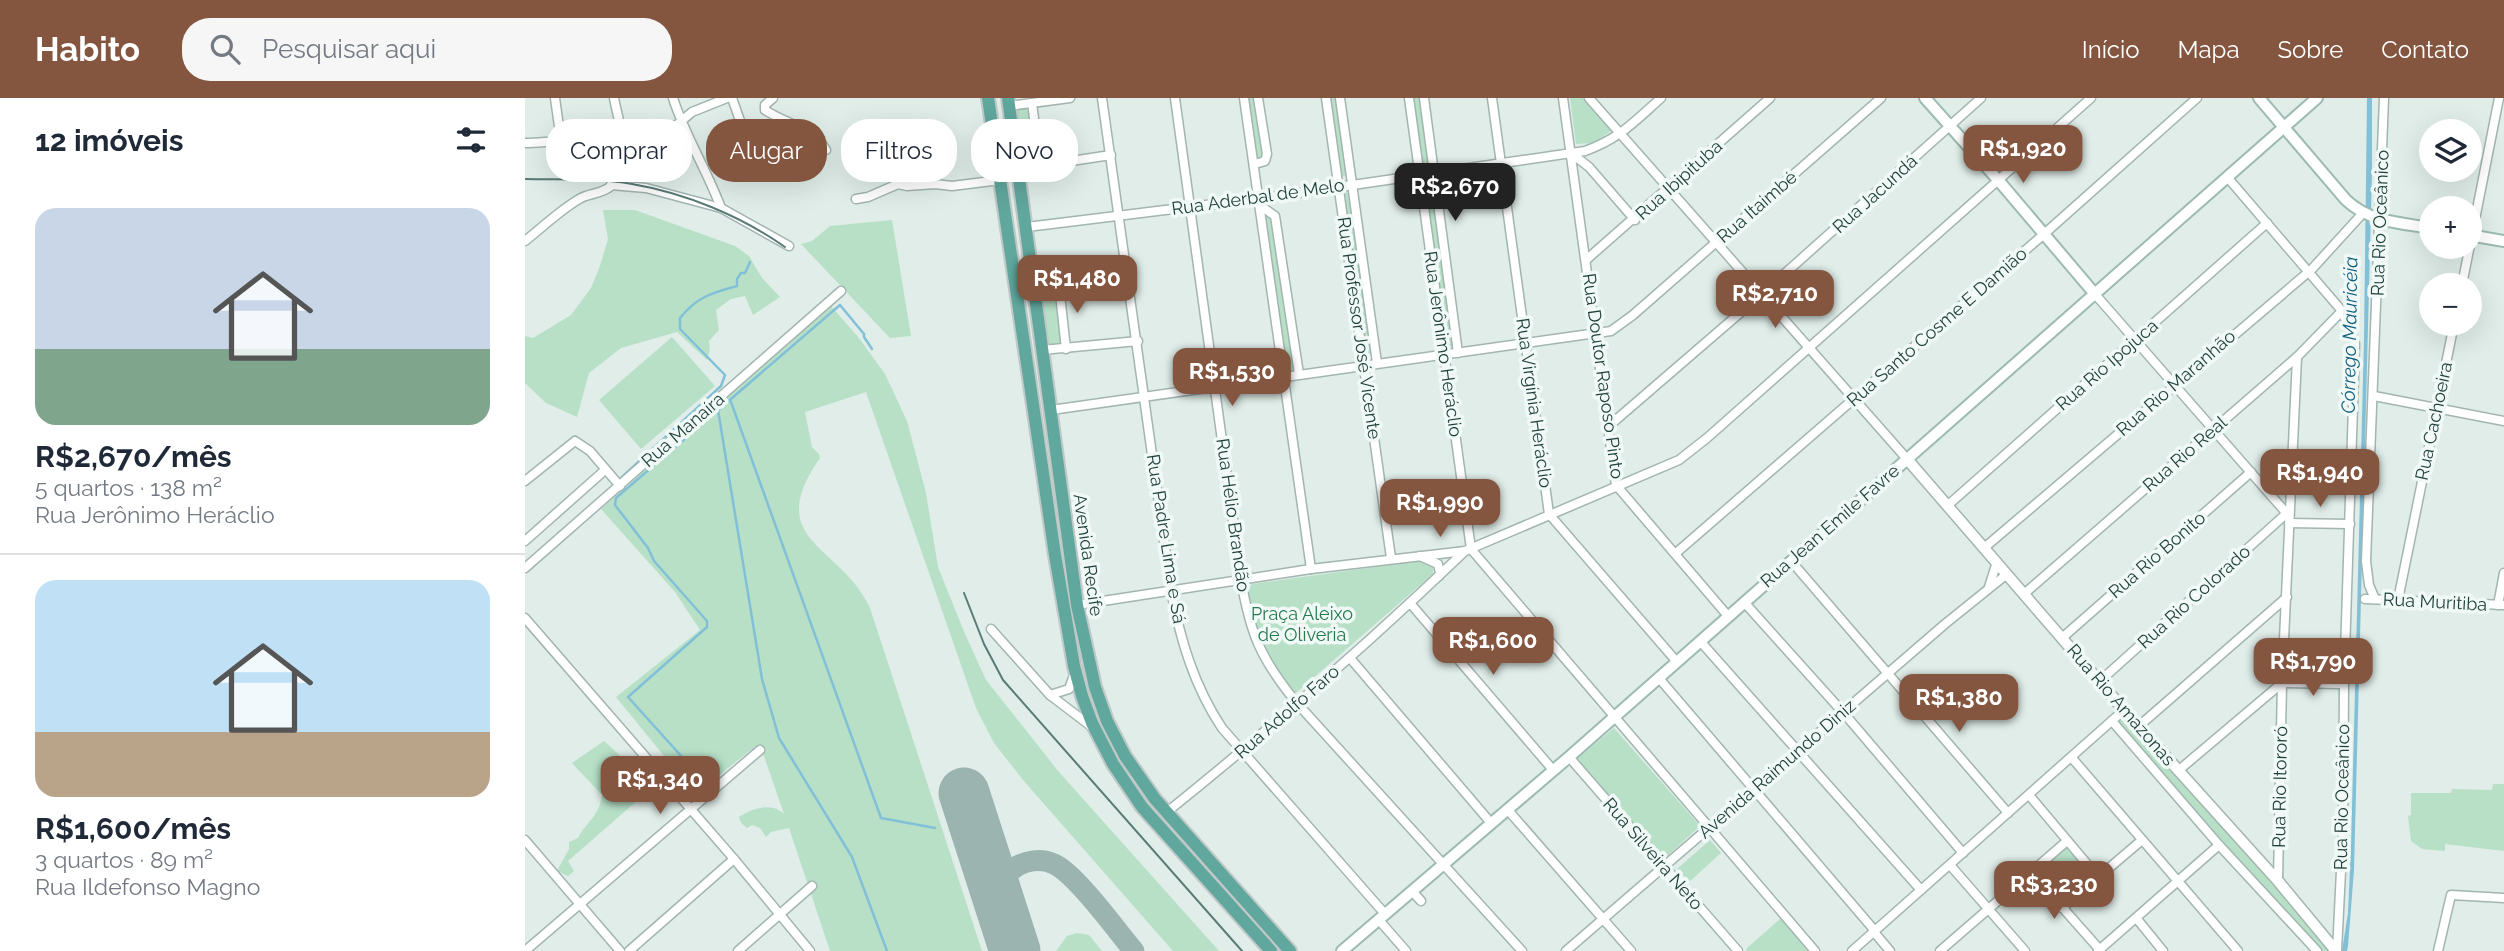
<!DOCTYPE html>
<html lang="pt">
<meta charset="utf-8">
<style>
:root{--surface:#fff;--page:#f6f6f7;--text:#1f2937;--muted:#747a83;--line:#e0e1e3;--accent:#845640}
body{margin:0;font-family:Raleway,sans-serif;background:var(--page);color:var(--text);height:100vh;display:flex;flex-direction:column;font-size:26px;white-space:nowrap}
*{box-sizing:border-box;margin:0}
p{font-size:23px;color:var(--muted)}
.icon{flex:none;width:38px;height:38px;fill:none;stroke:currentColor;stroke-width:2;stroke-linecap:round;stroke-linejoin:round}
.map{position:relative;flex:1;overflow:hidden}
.details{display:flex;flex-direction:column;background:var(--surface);width:525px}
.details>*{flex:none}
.hud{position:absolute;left:21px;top:21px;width:665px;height:63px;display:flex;gap:14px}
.tools{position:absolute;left:1894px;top:21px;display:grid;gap:14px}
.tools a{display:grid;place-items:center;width:63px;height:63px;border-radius:50%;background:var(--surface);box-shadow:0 7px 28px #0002;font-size:35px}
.price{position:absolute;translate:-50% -60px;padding:0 16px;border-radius:14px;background:var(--accent);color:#fff;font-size:23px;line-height:46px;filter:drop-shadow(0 2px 4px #0008)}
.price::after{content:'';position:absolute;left:50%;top:42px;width:21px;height:16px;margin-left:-10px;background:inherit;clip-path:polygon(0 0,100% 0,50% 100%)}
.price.current{background:#222;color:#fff}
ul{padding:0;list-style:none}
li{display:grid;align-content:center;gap:14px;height:371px;padding:0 35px}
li+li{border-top:2px solid var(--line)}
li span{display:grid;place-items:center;height:217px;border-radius:21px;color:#555}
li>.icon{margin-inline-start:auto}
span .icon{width:126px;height:126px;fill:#fffc;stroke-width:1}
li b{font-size:30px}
h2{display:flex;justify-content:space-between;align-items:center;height:84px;padding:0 35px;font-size:30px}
.pill{padding:0 24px;border-radius:28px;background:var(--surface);box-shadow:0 7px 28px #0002;font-size:24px;line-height:63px}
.pill.current{background:var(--accent);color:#fff}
header{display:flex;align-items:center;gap:42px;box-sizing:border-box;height:98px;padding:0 35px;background:var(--accent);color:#fff}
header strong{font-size:33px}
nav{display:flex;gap:38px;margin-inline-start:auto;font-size:24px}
.search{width:490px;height:63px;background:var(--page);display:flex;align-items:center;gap:18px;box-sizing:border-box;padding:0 24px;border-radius:28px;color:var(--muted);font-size:26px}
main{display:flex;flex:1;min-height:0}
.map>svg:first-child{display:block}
.green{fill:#b7e0c7}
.water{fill:#82c0d8}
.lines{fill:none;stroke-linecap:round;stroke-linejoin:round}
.stream{stroke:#82c0d8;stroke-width:2.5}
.taxiway{stroke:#9cb4b0;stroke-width:21}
.runway{stroke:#9cb4b0;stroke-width:51}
.minor-casing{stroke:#a2b5b1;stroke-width:11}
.tertiary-casing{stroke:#a2b5b1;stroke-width:13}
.secondary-casing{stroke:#9dbab3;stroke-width:14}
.primary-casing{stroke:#c0c9c8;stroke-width:16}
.minor{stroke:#fff;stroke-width:8}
.tertiary{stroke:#fff;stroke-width:10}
.secondary{stroke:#fff;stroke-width:10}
.primary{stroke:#60a79d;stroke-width:12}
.tram{stroke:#597b76;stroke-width:2}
.labels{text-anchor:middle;stroke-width:7;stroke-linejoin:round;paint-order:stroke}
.street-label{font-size:18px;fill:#1f3f3a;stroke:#f1f9f6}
.park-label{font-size:18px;fill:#257a50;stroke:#f1f9f6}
.water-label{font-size:19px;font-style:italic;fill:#136181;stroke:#f1f9f6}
</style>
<header>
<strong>Habito</strong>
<div class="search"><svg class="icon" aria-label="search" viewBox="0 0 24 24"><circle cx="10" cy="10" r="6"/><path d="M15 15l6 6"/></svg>Pesquisar aqui</div>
<nav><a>Início</a><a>Mapa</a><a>Sobre</a><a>Contato</a></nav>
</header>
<main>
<section class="details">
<h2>12 imóveis<svg class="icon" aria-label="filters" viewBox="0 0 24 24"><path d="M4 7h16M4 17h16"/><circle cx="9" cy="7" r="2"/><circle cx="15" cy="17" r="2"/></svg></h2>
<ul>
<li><span style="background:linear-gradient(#c9d6e8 65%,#7fa58c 0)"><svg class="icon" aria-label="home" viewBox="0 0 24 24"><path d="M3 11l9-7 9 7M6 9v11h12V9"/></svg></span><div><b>R$2,670/mês</b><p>5 quartos · 138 m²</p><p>Rua Jerônimo Heráclio</p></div></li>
<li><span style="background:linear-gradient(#bfe0f5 70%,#b9a48a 0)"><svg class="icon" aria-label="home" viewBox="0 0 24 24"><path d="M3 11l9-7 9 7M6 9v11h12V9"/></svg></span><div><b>R$1,600/mês</b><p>3 quartos · 89 m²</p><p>Rua Ildefonso Magno</p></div></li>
</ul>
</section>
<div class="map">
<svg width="1979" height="853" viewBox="0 0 1979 853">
<rect width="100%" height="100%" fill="#e0ede9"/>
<g class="green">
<path d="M720,0H730L738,55L734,60L731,59Z"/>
<path d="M803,0H812L824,76L816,79Z"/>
<path d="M885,0H896L905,69L895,71Z"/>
<path d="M1045,0H1059L1087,32L1069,45L1051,46Z"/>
<path d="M499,9L504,15L510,60L494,59L489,11Z"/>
<path d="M906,81L932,253L921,255L898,82Z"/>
<path d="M825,94L846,256L841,257L816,95Z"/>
<path d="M734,108L749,119L772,274L762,275Z"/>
<path d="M78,112H110L210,148L224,158L237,180L255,199L228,217L220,198L206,201L191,212L194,232L184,243L185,252L182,262L152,234L96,250L64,275L52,319L21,305L0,285V238L8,240L46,217L66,190L75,168L83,141Z"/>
<path d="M367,122L386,238L365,240L276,146L287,143L305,128Z"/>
<path d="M529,193L536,245L520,247L512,194Z"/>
<path d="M306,208L334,240L360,276L382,323L401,395L413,469L440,536L461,582L534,674L694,853H648L498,682L469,645L451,610L341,294L280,314L287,349L294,356L295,360C236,444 317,447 345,510L457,853H305L264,730L246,734L241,739L235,730L227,727L222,730L216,725L214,719C227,710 247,704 259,716L239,658L231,648L170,696L91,599L175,532L150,494L76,411Z"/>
<path d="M147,239L190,288L116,351L74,302Z"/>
<path d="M894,463H903L908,467V476L772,594H766L735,549L721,494L727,486Z"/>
<path d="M1600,616L1807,853H1797L1696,744L1592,623Z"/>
<path d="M1089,630L1175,728L1139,761L1052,661Z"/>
<path d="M79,643L103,665L91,673L95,682V690L88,695L93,698L104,694L114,701L43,763L49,773L43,778L32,773L44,751V744L53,740C62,723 74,719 77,697L47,665Z"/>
<path d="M1968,686H1979V753L1920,746V753L1897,751L1886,743L1883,718L1886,717V695H1926L1927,691L1967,692Z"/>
<path d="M1185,742L1196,755L1164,784L1152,771Z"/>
<path d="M1542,746L1574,784L1539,813L1506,776Z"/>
<path d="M1256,820L1285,853H1222L1221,851Z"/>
<path d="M552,835L564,837L577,853H531L542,838Z"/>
</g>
<path class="water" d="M1842,0H1847V74L1829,772L1823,848L1822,853H1817L1823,815L1826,749L1839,241Z"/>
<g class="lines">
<g class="stream">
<path d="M206,304L356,720L410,730"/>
<path d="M193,312L237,581L254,640L327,759L362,853"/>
<path d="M96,380L196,288L200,277L155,231V220C172,199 186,195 212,188V181L216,175H220L225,164"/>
<path d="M176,680L103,599L182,529V523L129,463L123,450L90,407L91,400L315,207L339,236V239L347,251"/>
</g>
<path class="taxiway" d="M478,815C474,799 474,782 488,771C500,762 516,760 529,766C550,775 592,833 609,853"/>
<path class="runway" d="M439,695L490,853"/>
<g class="minor-casing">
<g id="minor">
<path d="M30,0L36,43"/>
<path d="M148,0C160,38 182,72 196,110"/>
<path d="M207,0L232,71"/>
<path d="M248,0L240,7V12C261,26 288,30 301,52"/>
<path d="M577,0L646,492C655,541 669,588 697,630L860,816"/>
<path d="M650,0L716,481C725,536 736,561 771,604L997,853"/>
<path d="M719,0L786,471"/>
<path d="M801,0L866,460"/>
<path d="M815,0L852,265"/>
<path d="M884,0L946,451"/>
<path d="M899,0L933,255"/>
<path d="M967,0L1024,416L1152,564"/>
<path d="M1038,0L1091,387L1203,518"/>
<path d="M1064,0L1382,361"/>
<path d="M507,5L515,67"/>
<path d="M484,8L545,0"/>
<path d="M261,24L277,75"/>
<path d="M0,45C32,44 70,37 99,53"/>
<path d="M1046,55L1064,69L1110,122"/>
<path d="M98,65L122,52L167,14L202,0"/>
<path d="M730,66L740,63L742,56L733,0"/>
<path d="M493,71L586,57"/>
<path d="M1703,80L1817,213L1830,246L1819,586L1818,733L1812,853"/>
<path d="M86,87L121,90L196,110L264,148"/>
<path d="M331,101L343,99L373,86L382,88L410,86L427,88L475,82"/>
<path d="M734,107L750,118L774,276"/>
<path d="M502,129L746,99L1060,53C1094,41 1109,24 1136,0"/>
<path d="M0,143C18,129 36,111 56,100C65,95 77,96 86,88C109,65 94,27 89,0"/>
<path d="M1061,162L1245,0"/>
<path d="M534,187L541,251"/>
<path d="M1937,187L1974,0"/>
<path d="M509,189L603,178"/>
<path d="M1569,195L1764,418"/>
<path d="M517,252L613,243"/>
<path d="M1849,298L1979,323"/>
<path d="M526,312L1086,233L1108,217L1356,0"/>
<path d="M1085,327L1237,196L1456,0"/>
<path d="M0,383L50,343L65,353L95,388"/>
<path d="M1422,408L1742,125"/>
<path d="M1764,425L1825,426"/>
<path d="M0,443L80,372"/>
<path d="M1459,450L1787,171L1837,116"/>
<path d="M946,451L1290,853"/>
<path d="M1151,455L1518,137L1672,0"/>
<path d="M895,458L913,466L915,475L914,478"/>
<path d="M1266,463L1483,715"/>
<path d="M0,470L316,193"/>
<path d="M1464,489L1472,464"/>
<path d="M1499,496L1772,259L1817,213"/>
<path d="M1840,501L1979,507"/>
<path d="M1850,501L1844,487L1841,463L1859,0"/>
<path d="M1873,502L1929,226"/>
<path d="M1219,504L1323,620L1438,755"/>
<path d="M885,505L1028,672"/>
<path d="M552,507L786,471L940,453L1154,362L1182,340L1566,0"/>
<path d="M1973,507L1979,475"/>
<path d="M0,520L209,761L285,853"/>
<path d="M466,531L525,597L567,629"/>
<path d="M1537,540L1726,374"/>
<path d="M1175,543L1396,792"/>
<path d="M825,560L966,725"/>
<path d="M1133,579L1350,833"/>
<path d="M1575,583L1762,415"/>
<path d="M525,597L544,591L549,577"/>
<path d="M1587,623L1694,747L1792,853"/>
<path d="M1614,628L1762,499"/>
<path d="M1044,659L1213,853"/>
<path d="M1547,660L1713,853"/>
<path d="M1654,672L1757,585L1819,586"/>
<path d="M1504,697L1573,779"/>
<path d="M982,711L1106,853"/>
<path d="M642,714C745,631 845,544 940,453"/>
<path d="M0,742L95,853"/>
<path d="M1425,767L1500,853"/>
<path d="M1506,774L1575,852"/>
<path d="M1753,783L1757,585L1772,259"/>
<path d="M887,793L896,803"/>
<path d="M1537,810L1617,742"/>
<path d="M853,821L881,853"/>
<path d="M1612,821L1638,853"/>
<path d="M1349,834L1365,853"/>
<path d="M0,853L235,652"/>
<path d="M104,853L209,761"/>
<path d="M213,853L287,788"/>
<path d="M1041,853L1420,526L1482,476"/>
<path d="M1327,853L1599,612"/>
<path d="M1415,853L1542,743"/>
<path d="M1573,853L1694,747"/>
<path d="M1913,853L1926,797L1979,800"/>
</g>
</g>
<g class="tertiary-casing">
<path id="tertiary" d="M1382,361L1599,612L1753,783L1811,853"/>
</g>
<g class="secondary-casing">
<g id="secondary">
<path d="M1400,0L1474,83L1569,195"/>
<path d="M1734,0L1821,102C1844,124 1875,125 1906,130"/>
<path d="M1944,137L1979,143"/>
<path d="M817,853L1044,659L1792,0"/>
</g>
</g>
<g class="primary-casing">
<g id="primary">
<path d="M463,0L530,457L549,568L557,598L567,625L588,666L617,709L746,853"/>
<path d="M483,0L552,507L570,589L582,623L600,658L630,701L765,853"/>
</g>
</g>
<use href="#minor" class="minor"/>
<use href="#tertiary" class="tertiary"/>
<use href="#secondary" class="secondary"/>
<use href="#primary" class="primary"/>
<g class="tram">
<path d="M0,81C35,82 72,80 107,86C160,95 216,118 260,149"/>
<path d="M439,495L459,546L478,582L717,853"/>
</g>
</g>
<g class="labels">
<g class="street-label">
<text transform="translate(1154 82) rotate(-42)" y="6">Rua Ibipituba</text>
<text transform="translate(1350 96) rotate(-42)" y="6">Rua Jacundá</text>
<text transform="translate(733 99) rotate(-8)" y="6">Rua Aderbal de Melo</text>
<text transform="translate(1232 109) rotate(-41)" y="6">Rua Itaimbé</text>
<text transform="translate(1855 125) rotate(-88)" y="6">Rua Rio Oceânico</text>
<text transform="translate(1412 229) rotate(-41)" y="6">Rua Santo Cosme E Damião</text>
<text transform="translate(834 230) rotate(82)" y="6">Rua Professor José Vicente</text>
<text transform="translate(918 246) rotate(82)" y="6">Rua Jerônimo Heráclio</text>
<text transform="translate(1582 267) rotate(-41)" y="6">Rua Rio Ipojuca</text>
<text transform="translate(1078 278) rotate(82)" y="6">Rua Doutor Raposo Pinto</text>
<text transform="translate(1651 285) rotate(-41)" y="6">Rua Rio Maranhão</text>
<text transform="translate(1009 305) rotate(82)" y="6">Rua Virgínia Heráclio</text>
<text transform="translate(1909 323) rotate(-78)" y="6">Rua Cachoeira</text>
<text transform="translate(158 332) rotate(-41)" y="6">Rua Manaíra</text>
<text transform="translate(1660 356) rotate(-41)" y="6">Rua Rio Real</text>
<text transform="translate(708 417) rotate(82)" y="6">Rua Hélio Brandão</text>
<text transform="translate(1305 428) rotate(-41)" y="6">Rua Jean Emile Favre</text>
<text transform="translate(641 441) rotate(81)" y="6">Rua Padre Lima e Sá</text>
<text transform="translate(563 457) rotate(82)" y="6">Avenida Recife</text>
<text transform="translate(1632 457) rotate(-41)" y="6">Rua Rio Bonito</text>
<text transform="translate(1669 499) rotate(-42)" y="6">Rua Rio Colorado</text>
<text transform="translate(1910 504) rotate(3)" y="6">Rua Muritiba</text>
<text transform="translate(1596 607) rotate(49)" y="6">Rua Rio Amazonas</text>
<text transform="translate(762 614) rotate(-41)" y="6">Rua Adolfo Faro</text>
<text transform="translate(1252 671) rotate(-41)" y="6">Avenida Raimundo Diniz</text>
<text transform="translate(1755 689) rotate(-89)" y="6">Rua Rio Itororó</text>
<text transform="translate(1817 699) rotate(-89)" y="6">Rua Rio Oceânico</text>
<text transform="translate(1128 756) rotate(49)" y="6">Rua Silveira Neto</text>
</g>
<g class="park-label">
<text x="777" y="522">Praça Aleixo<tspan x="777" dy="21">de Oliveria</tspan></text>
</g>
<g class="water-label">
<text transform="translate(1824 237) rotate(-89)" y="7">Córrego Mauricéia</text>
</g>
</g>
</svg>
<div class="tools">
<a><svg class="icon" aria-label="layers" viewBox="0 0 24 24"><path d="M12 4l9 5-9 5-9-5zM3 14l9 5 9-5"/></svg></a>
<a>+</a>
<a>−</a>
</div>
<b class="price" style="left:1498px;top:87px">R$1,920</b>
<b class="price current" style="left:930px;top:125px">R$2,670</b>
<b class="price" style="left:552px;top:217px">R$1,480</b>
<b class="price" style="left:1250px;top:232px">R$2,710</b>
<b class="price" style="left:707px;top:310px">R$1,530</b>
<b class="price" style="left:1795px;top:411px">R$1,940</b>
<b class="price" style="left:915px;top:441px">R$1,990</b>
<b class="price" style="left:968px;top:579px">R$1,600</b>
<b class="price" style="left:1788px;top:600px">R$1,790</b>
<b class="price" style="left:1434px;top:636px">R$1,380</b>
<b class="price" style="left:135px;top:718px">R$1,340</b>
<b class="price" style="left:1529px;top:823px">R$3,230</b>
<div class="hud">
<a class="pill">Comprar</a>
<a class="pill current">Alugar</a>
<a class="pill">Filtros</a>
<a class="pill">Novo</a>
</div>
</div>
</main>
